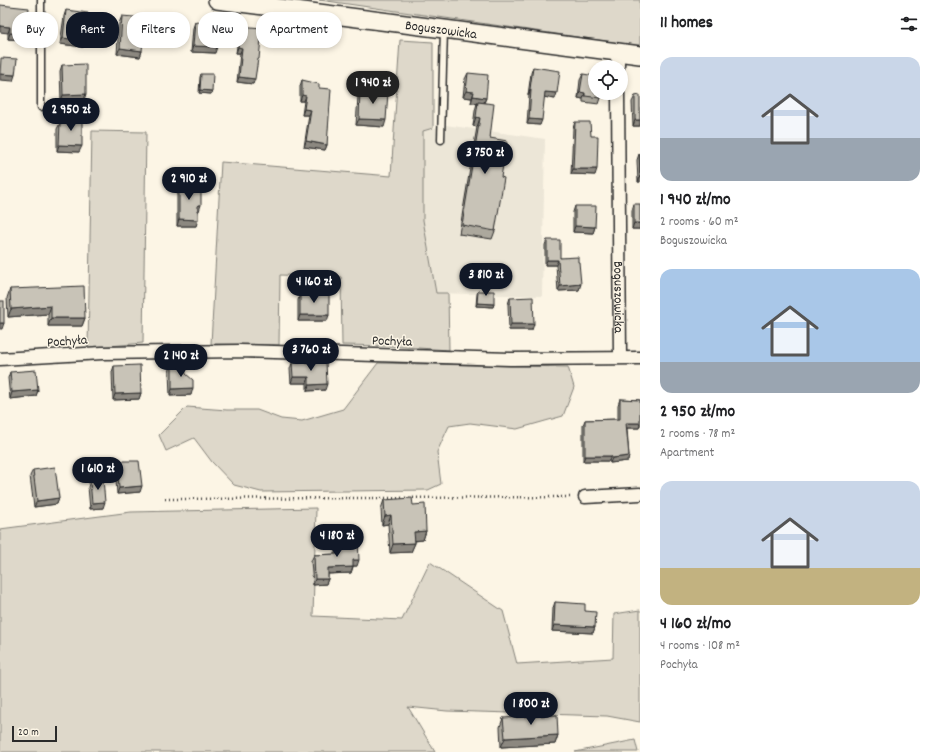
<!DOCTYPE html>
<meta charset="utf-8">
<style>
:root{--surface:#fff;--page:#f6f6f6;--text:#202124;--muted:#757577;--accent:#111827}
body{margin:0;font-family:Dekko,sans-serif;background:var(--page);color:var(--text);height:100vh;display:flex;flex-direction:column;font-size:15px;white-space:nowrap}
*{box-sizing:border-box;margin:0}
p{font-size:13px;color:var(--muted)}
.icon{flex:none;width:22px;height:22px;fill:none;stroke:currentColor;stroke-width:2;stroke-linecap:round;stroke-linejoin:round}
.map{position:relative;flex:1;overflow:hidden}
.sheet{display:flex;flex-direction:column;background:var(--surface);width:300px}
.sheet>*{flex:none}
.top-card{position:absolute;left:12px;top:12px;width:380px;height:36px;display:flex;gap:8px}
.buttons{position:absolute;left:588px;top:60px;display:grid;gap:8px}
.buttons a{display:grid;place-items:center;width:40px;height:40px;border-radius:50%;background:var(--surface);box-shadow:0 2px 6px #0003;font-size:20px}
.scale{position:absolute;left:12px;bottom:10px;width:45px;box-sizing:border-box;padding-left:4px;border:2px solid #2b2b2b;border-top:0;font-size:11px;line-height:14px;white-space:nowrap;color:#2b2b2b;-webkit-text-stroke:3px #fcf5e5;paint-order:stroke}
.price{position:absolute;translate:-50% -34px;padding:0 9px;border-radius:14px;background:var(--accent);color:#fff;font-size:13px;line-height:26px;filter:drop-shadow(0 1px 2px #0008)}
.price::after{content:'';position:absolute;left:50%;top:24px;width:12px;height:9px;margin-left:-6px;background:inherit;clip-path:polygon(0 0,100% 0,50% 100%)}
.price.active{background:#222;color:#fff}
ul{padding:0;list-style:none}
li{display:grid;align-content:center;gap:8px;height:212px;padding:0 20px}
li span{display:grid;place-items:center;height:124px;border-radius:12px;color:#555}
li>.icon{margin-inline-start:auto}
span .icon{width:72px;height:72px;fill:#fffc;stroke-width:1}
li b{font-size:17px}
h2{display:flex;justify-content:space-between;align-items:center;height:48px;padding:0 20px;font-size:17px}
.chip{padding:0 14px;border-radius:16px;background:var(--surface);box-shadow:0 2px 6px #0003;font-size:14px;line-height:36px}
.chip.active{background:var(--accent);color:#fff}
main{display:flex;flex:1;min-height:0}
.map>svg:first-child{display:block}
.built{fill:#ece6d7}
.green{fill:#ded8ca;stroke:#84827a}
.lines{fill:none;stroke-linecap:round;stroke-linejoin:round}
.lane-casing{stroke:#2b2b2b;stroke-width:9}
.street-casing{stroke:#2b2b2b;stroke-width:15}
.secondary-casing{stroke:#2b2b2b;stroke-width:20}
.path{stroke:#2b2b2b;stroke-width:2.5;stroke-dasharray:1 3;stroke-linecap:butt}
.lane{stroke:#fcf5e5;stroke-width:6}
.street{stroke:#fcf5e5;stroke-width:12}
.secondary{stroke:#fcf5e5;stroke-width:17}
.wall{fill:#aca89d;stroke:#2b2b2b}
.shaded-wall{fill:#8c8880;stroke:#2b2b2b}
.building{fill:#c8c3b7;stroke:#2b2b2b}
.labels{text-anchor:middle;stroke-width:3;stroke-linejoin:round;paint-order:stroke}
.street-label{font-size:14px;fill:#2b2b2b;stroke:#fcf5e5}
</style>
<main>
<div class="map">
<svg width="640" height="752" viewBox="0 0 640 752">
<rect width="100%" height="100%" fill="#fcf5e5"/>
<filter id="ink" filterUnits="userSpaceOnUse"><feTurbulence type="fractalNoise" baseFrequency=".025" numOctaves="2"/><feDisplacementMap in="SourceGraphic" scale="8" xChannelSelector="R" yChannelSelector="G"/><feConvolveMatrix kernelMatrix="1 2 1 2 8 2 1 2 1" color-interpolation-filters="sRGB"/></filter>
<g filter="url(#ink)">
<path class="built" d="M445,125L545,139L542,296L436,293L423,220V131Z"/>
<g class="green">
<path d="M319,0H640V46L327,1Z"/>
<path d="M400,40L433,42V128L423,131V220L436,293H448L449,350L388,346L342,345L341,277L280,275L279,345L211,344L221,162L391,176Z"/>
<path d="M92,131L146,132L143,343L88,348Z"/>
<path d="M378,363L568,367L574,387L563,416L517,429L470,423L449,426L437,452L441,484L428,490L261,492L234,485L212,462L194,438L166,451L159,435L187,407L227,410H257L281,419L302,421L343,409Z"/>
<path d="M316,508L313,616L402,620L430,562L503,611L517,664L613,658L614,614L640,610V722L607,716L447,711L408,707L435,752H0V529L131,512Z"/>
<path d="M635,740L638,752H575Z"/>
</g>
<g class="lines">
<g class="lane-casing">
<g id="lane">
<path d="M41,107V0"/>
<path d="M441,140L444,30"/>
</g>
</g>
<g class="street-casing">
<g id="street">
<path d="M618,67V51"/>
<path id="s1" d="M618,93L620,357"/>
<path d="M0,359L102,353L240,351L510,359L640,358"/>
<path d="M585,497L640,494"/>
</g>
</g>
<g class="secondary-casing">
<g id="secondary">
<path id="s2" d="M217,0L444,29L640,55"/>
</g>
</g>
<path class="path" d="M165,499L573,497"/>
<use href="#lane" class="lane"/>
<use href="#street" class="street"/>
<use href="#secondary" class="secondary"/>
</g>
<g class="wall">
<path d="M0,5L26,34L24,40L8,39V33Z"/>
<path d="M66,10L85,41L83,47L60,44L64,16Z"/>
<path d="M122,16L142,51L140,57L117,54L119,23Z"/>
<path d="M195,22L215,53L191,52L193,28Z"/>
<path d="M240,26L257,65L253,84L237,82L240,53H236L239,32Z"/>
<path d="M62,65L84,100L61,101L60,71Z"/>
<path d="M533,67L555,99L544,97L540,125L527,124L529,95H528L531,73Z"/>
<path d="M468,73L486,98L484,103L490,138L501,177L495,231L492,239L459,234L477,127L473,126L475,111L477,103H471L472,98L463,97L465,79Z"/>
<path d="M201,74L212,91L211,94L199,93L200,77Z"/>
<path d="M583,74L601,98L599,104L583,102V99L578,98L580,80Z"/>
<path d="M302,80L319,88L327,145L325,150L304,147L309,115H302L304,101H300V86Z"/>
<path d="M360,90L384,127L356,125L358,96Z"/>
<path d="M635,96L640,126H633L632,102Z"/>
<path d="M67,117L79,152L57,151V129L60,123H65Z"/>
<path d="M575,122L595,175L571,174L573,128Z"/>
<path d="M639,154H640V182H638L637,160Z"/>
<path d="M179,184L199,211H198L196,226H177V190Z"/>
<path d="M634,204L640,229H632V210Z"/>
<path d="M575,206L595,227L593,233L573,232V212Z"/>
<path d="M547,240L560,258L578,262L579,290L558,291L556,265H545V245Z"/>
<path d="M10,289L85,318L82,326H48V314L8,317L7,298Z"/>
<path d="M478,291L494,304L493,307L476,306L477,294Z"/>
<path d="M300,294L327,321H298V300Z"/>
<path d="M510,298L532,330H509L508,304Z"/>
<path d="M292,363L325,390L307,391V383H291L290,369Z"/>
<path d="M172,365L186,374L191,395L170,396L169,371Z"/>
<path d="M114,366L141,393L139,399L113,400L112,372Z"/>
<path d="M10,372L38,390L36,396L10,399L8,378Z"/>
<path d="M620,399L640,400V425L639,428H627L629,456L628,461L610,463L609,461H583V425L585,420L618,419V405Z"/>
<path d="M117,461L140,492L117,494L115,467Z"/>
<path d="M33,470L59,498L57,504L34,507L30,476Z"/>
<path d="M90,481L103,508L90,509L88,487Z"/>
<path d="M384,500L413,505L426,531L423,540L415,541V543L411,552L390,553L388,524L382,525L381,509Z"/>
<path d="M337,540L357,566H353L351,573L328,574V579L326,584L313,585L311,561L314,555L335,554V546Z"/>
<path d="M555,602L585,611L595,627L593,633L552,631L553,608Z"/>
<path d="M503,718L558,735L555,744L501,747L500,727Z"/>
</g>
<g class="shaded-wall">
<path d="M0,26L10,27L8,33L0,32Z"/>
<path d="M10,33L26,34L24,40L8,39Z"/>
<path d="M63,38L85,41L83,47L60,44Z"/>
<path d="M193,46L217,47L215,53L191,52Z"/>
<path d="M238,47L242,48L240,53H236Z"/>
<path d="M120,48L142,51L140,57L117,54Z"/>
<path d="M0,74L15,75L13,81L0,80Z"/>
<path d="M239,77L255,79L253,84L237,82Z"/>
<path d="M530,89L531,90L529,95H528Z"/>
<path d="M200,90L212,91L211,94L199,93Z"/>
<path d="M466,91L474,92L472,98L463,97Z"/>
<path d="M545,92L557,93L555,99L543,97Z"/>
<path d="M580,92L585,93L583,99L578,98Z"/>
<path d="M86,94L84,100L61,101L63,95Z"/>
<path d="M302,95L306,96L304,101H300Z"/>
<path d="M473,96L486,98L483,104L471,103Z"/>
<path d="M304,109L311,110L309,115H302Z"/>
<path d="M476,117L480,118L477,127L473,126Z"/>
<path d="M359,119L386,120L384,127L356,125Z"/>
<path d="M529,119L542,120L540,125L527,124Z"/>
<path d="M635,120H640V126H633Z"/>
<path d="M306,141L327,145L325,150L304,147Z"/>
<path d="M59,145L82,146L79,152L57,151Z"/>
<path d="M573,169H597L595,175L571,174Z"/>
<path d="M640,176V182H638Z"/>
<path d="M198,205H201L199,211H196Z"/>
<path d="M179,219L198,220L196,226H177Z"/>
<path d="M634,223H640V229H632Z"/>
<path d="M575,226L595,227L593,233L573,232Z"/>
<path d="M547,260H558L556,265H545Z"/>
<path d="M581,284L579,290L558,291L560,286Z"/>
<path d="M477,303L494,304L493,307L476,306Z"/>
<path d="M51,306L48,314L8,317L11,309Z"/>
<path d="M300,315H329L327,321H298Z"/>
<path d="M51,318H85L82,326H48Z"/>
<path d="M0,323H4L2,329H0Z"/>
<path d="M511,324H534L532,330H509Z"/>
<path d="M293,377H309L307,383H291Z"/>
<path d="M327,384L325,390L307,391L309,385Z"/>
<path d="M193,388L191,395L170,396L172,389Z"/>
<path d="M38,390L36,396L10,399L12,392Z"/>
<path d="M141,393L139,399L113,400L115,394Z"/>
<path d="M626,423H640V425L639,428H625Z"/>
<path d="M585,456H611L609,461H583Z"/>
<path d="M629,456L628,461L610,463L612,458Z"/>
<path d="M142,486L140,492L117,494L119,488Z"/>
<path d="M59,498L57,504L34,507L37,501Z"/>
<path d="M105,502L103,508L90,509L92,503Z"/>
<path d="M391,515L388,524L382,525L385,516Z"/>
<path d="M426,531L423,540L411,541L414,532Z"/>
<path d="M415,543L411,552L390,553L393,544Z"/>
<path d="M353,560H359L357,566H350Z"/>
<path d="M353,567L351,573L325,574L328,568Z"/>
<path d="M315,579H328L326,584L313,585Z"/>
<path d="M554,625L595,627L593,633L552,631Z"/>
<path d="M558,735L555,744L501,747L505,738Z"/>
</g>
<g class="building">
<path d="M0,5L29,8L26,34L10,33V27L0,26Z"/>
<path d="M66,10L88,13L85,41L63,38Z"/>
<path d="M122,16L145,18L142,51L120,48Z"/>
<path d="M195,22L219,25L217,47L193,46Z"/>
<path d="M240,26L262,28L259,59H258L255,79L239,77L242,48L238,47Z"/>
<path d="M1,58L17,59L15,75L0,74Z"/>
<path d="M86,64V94L63,95L62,65Z"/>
<path d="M533,67L560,71L557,93L545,92L542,120L529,119L531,90L530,89Z"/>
<path d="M468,73L488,75L486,98L473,96L474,92L466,91Z"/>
<path d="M201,74H213L212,91L200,90Z"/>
<path d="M583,74L595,76V93H602L601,98L585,96V93L580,92Z"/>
<path d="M302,80L319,84V88L331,89L327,145L306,141L311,110L304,109L306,96L302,95Z"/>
<path d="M360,90L388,92L386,120L359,119Z"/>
<path d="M640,95V120H635V96Z"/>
<path d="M478,102L494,104L490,138L507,141L501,177L504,178L495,231L462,225L480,118L476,117Z"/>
<path d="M67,117L82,118V146L59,145L60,123H67Z"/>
<path d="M575,122H590L591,136H598L597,169H573Z"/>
<path d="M639,154H640V174Z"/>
<path d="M179,184H201V205H198V220L179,219Z"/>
<rect x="634" y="204" width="6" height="19"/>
<path d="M575,206H596L595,227L575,226Z"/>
<path d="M547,240H560V258L578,257V262H579L581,284L560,286L558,260H547Z"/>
<path d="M84,286L85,318H51V306L11,309L10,289Z"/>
<path d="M478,291H494V304L477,303Z"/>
<rect x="300" y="294" width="29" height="21"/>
<path d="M533,297L534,324H511L510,298Z"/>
<rect x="0" y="301" width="4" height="22"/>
<path d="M326,362L327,384L309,385V377H293L292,363Z"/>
<path d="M140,365L141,393L115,394L114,366Z"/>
<path d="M172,365H185L186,374L193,380V388L172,389Z"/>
<path d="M36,370L38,390L12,392L10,372Z"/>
<path d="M620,399L640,400V423H626L629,456L612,458L611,456H585V420L620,419Z"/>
<path d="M117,461H139L142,486L119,488Z"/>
<path d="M55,467L59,498L37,501L33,470Z"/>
<path d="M103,479L105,502L92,503L90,481Z"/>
<path d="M412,498L413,505L425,504L426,531L414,532L415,543L393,544L391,515L385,516L384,500Z"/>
<path d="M358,539L359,560H353V567L328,568V579H315L314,555L337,554V540Z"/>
<path d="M555,602L585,604V611L596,612L595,627L554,625Z"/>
<path d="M557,715L558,735L505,738L503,718Z"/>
</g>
</g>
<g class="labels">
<g class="street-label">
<text dy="5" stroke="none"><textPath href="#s2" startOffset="226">Boguszowicka</textPath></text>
<text dy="5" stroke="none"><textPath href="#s1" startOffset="204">Boguszowicka</textPath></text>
<text transform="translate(67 340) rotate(-4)" y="5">Pochyła</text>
<text transform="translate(392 340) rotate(2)" y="5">Pochyła</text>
</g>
</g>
</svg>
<div class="buttons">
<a><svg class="icon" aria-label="locate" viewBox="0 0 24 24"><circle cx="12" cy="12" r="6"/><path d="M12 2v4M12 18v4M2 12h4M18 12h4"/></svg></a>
</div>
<div class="scale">20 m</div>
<b class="price active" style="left:373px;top:105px">1 940 zł</b>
<b class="price" style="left:71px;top:132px">2 950 zł</b>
<b class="price" style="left:485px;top:175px">3 750 zł</b>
<b class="price" style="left:189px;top:201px">2 910 zł</b>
<b class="price" style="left:486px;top:297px">3 810 zł</b>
<b class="price" style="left:314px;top:304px">4 160 zł</b>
<b class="price" style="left:311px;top:372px">3 760 zł</b>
<b class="price" style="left:181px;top:378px">2 140 zł</b>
<b class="price" style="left:98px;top:491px">1 610 zł</b>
<b class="price" style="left:337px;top:558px">4 180 zł</b>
<b class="price" style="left:531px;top:726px">1 800 zł</b>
<div class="top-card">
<a class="chip">Buy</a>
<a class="chip active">Rent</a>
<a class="chip">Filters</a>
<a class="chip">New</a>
<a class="chip">Apartment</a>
</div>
</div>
<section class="sheet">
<h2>11 homes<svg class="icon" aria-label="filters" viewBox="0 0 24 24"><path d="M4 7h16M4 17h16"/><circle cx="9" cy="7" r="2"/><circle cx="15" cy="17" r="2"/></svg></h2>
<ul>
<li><span style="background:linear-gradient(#c9d6e8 65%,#9aa5b1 0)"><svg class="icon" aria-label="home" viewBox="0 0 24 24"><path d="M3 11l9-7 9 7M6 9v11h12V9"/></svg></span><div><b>1 940 zł/mo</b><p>2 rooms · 60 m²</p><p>Boguszowicka</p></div></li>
<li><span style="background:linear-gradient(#a9c7e8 75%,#9aa5b1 0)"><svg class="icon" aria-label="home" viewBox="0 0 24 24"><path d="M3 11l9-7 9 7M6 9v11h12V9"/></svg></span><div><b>2 950 zł/mo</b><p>2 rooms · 78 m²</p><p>Apartment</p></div></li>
<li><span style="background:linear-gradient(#c9d6e8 70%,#c2b280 0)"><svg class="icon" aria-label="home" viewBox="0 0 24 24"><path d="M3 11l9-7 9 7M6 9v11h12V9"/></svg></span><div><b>4 160 zł/mo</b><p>4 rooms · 108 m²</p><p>Pochyła</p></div></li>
</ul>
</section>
</main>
